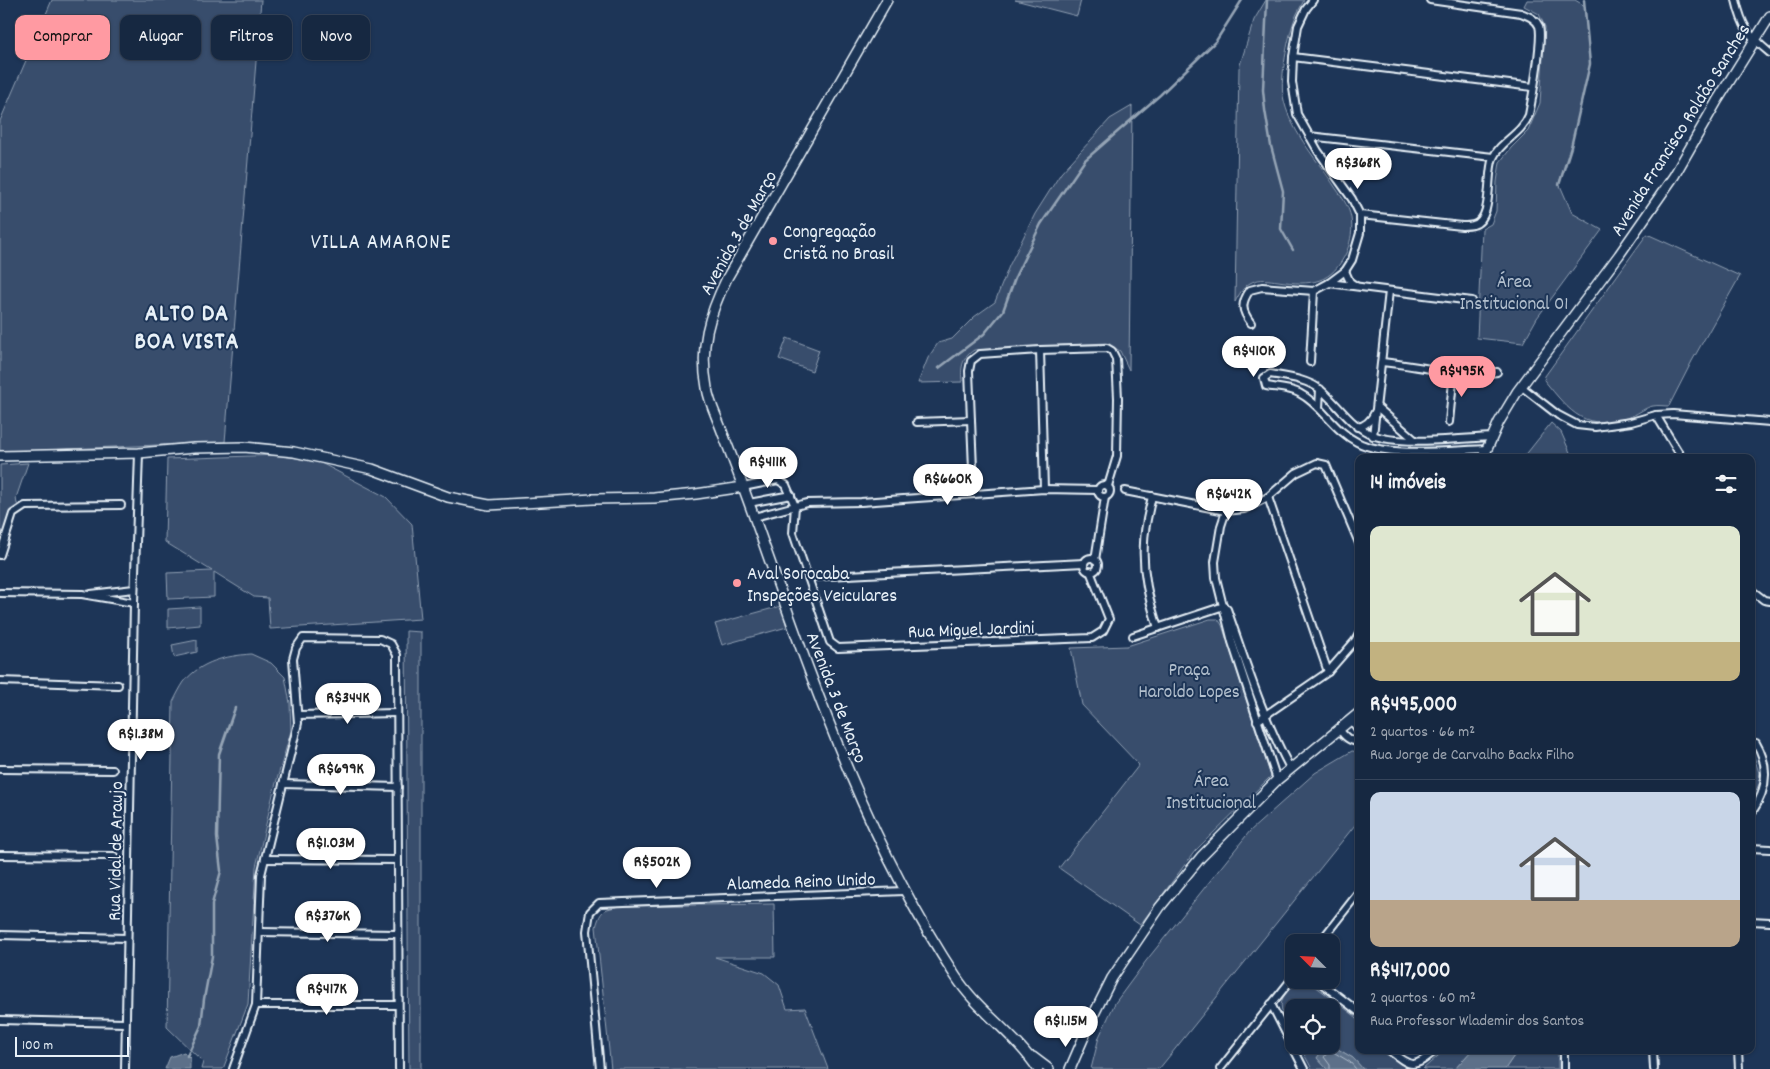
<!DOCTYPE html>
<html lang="pt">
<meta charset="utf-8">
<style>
:root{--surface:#162841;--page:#23344c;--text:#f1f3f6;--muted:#9ea6b1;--line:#35445a;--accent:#ff9aa2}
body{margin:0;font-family:Dekko,sans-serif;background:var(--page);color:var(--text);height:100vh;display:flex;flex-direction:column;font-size:19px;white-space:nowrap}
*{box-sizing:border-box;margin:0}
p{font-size:16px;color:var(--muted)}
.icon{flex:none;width:28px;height:28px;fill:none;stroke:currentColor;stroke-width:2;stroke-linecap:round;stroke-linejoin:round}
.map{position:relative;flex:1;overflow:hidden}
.details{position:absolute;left:1355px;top:454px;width:400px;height:600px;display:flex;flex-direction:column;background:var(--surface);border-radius:10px;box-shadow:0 1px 4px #0004,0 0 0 1px var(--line)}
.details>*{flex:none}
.hud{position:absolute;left:15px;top:15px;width:475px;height:45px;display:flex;gap:10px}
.needle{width:32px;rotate:294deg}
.buttons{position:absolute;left:1285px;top:934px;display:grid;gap:10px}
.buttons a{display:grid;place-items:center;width:55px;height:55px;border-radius:10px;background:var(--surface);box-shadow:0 1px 4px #0004,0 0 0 1px var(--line);font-size:25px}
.scale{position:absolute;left:15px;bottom:12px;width:114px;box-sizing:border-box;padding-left:5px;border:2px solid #e8f1f8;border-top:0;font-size:14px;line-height:18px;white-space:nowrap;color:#e8f1f8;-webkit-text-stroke:4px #1d3557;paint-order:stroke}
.price{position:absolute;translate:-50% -42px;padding:0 11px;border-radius:18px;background:#fff;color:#222;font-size:16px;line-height:32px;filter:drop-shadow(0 1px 2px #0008)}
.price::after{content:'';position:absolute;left:50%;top:30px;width:15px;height:11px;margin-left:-8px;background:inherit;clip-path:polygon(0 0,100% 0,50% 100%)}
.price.on{background:var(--accent);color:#111}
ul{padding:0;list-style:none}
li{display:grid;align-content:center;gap:10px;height:265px;padding:0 15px}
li+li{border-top:1px solid var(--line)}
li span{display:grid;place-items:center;height:155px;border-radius:10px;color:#555}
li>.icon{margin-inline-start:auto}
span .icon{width:90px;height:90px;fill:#fffc;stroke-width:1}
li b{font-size:21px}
h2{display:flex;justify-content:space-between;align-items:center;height:60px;padding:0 15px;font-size:21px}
.chip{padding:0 18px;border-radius:10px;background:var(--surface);box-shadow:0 1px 4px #0004,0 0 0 1px var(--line);font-size:18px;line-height:45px}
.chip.on{background:var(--accent);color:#111}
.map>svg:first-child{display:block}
.green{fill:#374d6c;stroke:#909fb2}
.water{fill:#5d7089;stroke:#95a4b5}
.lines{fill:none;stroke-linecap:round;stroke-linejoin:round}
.shore{stroke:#b0bdcc;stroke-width:1}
.stream{stroke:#95a4b5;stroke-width:2.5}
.street-casing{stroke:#e8f1f8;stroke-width:10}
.secondary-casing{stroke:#e8f1f8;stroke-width:12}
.street{stroke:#1d3557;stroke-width:6}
.secondary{stroke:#1d3557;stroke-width:9}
.poi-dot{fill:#ff9aa2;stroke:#1d3557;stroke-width:2}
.labels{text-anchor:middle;stroke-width:4;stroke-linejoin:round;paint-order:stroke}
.street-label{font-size:19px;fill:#e8f1f8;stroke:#1d3557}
.poi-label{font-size:19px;fill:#e8f1f8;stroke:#1d3557;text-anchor:start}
.park-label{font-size:19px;fill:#b3c0ce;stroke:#1d3557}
.quarter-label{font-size:21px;letter-spacing:1px;fill:#e8f1f8;stroke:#1d3557}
.district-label{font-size:24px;font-weight:bold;letter-spacing:1px;fill:#e8f1f8;stroke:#1d3557}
</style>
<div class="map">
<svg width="1770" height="1069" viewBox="0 0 1770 1069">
<rect width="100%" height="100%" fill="#1d3557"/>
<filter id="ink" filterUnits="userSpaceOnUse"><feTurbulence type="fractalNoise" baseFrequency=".02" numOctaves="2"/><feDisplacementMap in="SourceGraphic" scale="10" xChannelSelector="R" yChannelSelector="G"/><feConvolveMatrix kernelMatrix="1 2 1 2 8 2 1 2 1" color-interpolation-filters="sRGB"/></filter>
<g filter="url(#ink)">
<g class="green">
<path d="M52,0H261L225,442L0,452V121Z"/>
<path d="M1015,0H1081L1077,16Z"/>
<path d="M1266,0H1304C1301,7 1296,14 1294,21C1288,38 1280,77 1283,96C1289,129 1315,157 1333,184C1340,195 1349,205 1351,218C1353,229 1351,240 1347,251C1332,284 1311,286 1278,281C1269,280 1260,278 1252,282C1243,286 1239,295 1235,302L1239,68L1254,20Z"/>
<path d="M1527,0H1575L1585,6L1590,64L1571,147L1559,183L1572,213L1602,230L1537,318L1523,343L1477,338L1482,229L1491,224L1496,211L1497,182L1500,162L1511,148L1528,131L1540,103L1545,27L1539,14L1524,6Z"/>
<path d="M1132,106L1129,370L1120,351L1106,343L974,350C961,359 961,368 962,382L918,383L928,358L938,343L952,339L974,317L995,302L1009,266L1035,214L1061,173L1110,119Z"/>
<path d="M1647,234L1740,276L1692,361L1669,406C1664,406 1658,405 1653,406C1646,407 1639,413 1632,416C1585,433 1571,413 1544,380L1545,376Z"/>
<path d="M787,338L819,350L812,371L779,359Z"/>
<path d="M1551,423L1561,432L1572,457H1524Z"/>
<path d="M280,455L321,463L386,497L412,524L421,619L270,629L268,598L254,597L214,572V597L168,599L167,573L212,571L165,542L167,459Z"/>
<path d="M28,463L16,498L17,504L21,506L13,510L0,545V465Z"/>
<path d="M781,606L787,627L722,645L715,624Z"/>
<path d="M200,607V625L168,628V609Z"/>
<path d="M1210,619H1218L1222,625L1271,776L1195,851L1140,925L1059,868L1139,765L1082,705L1071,648L1127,646Z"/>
<path d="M406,631L421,632V1069H409Z"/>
<path d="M197,640V652L174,657L172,645Z"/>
<path d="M251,654L271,663L285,677L290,703L291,731L274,790L256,867L248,1004L223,1069H201L203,1062L167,1027L173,702C176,696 180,688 184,682C201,661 226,656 251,654Z"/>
<path d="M1352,751L1359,752V820L1159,1069H1091L1099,1037L1115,1003L1146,961L1250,831L1315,773Z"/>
<path d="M1751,754L1754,756L1761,780L1751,801Z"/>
<path d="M774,904L775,957H715L764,973L779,985L787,1009L805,1008L828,1069H611L596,927C601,909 604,909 622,906Z"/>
<path d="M1302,980L1311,983L1355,1016L1359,1023V1050H1381L1408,1069H1363L1353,1058L1331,1045V1008H1294V1035C1286,1021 1274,1006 1287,992C1292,987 1295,983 1302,980Z"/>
<path d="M1299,1045H1328L1323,1049L1317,1058L1327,1069H1312Z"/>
<path d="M1445,1050H1472L1455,1069H1423Z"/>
<path d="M1518,1050H1558V1069H1505Z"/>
</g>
<g class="water">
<path d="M1328,1045H1331L1353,1058L1363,1069H1327L1317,1058L1323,1049Z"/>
<path d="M1472,1050H1518L1505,1069H1455Z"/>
<path d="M184,1052L190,1058V1069H165L170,1057Z"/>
</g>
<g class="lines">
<path class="shore" d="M1330,1069V1065L1324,1057L1330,1050L1350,1062L1356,1069"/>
<g class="stream">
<path d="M1267,0L1263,90L1265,110L1271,146L1283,191L1281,229L1293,250"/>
<path d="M1559,185L1571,147L1590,64L1584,0"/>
<path d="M939,368L984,334L1003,311L1016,275L1041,224L1085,160L1160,95L1216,41L1242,0"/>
<path d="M187,1056L201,1026L204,999L212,956V904L221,871L217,837L219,754L235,708"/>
</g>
<g class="street-casing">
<g id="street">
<path d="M1736,0C1742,27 1749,36 1770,53"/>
<path d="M1293,57L1533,87"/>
<path d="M1309,136L1493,157"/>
<path d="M1360,215L1462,226C1465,226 1470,226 1473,225C1494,220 1486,175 1493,158C1500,141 1521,135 1529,115C1532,99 1543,38 1539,26C1535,18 1528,16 1521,13L1430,0"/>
<path d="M1345,271L1350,282L1356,286"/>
<path d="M1329,283L1472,301"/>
<path d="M1251,323C1241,310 1241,303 1250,290L1262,287L1314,291L1329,283L1345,271L1352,260L1360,233V215L1352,199L1318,151L1297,114L1292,82L1293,57L1298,26L1306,9L1313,0"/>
<path d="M1040,350L1044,489"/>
<path d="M1310,362L1314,291"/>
<path d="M1382,362C1416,365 1464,378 1497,372"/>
<path d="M1522,387L1558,415L1577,425L1595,427L1631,422L1656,415L1673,414L1770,422"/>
<path d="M1377,407L1415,440"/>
<path d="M1319,408L1320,389"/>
<path d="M1656,415L1682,458"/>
<path d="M917,422L971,420"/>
<path d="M1449,422L1454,371"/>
<path d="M1357,427C1366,426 1371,421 1375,412"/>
<path d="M1373,436L1389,291"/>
<path d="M1486,449C1451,450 1388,458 1357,442C1333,430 1321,404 1299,393C1289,388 1277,388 1266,386L1264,378L1270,374C1287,377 1307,379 1321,390C1339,405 1350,426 1373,435C1398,446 1462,438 1492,437"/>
<circle cx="1104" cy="491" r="6"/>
<path d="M743,487L778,480L786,485L795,506L793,533L830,642L838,648L1092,638L1103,631L1109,619L1090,571"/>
<path d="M1125,491L1226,511L1244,509L1268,497L1296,473L1317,463L1326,465L1359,543"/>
<path d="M974,494L969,371L971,361L980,354L1040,350L1107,348L1112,351L1116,359L1118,398L1117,456L1108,486"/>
<path d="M1152,496C1149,511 1144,528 1144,543C1142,574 1149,599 1158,628"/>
<path d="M1268,497L1328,672"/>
<path d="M749,503L791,495"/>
<path d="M1226,511L1221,526L1215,562L1216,578L1232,642L1277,780"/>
<path d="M754,517L807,503L861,502L1044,489L1098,490"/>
<path d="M0,555L13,514L25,506L121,505"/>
<circle cx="1091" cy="565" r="7"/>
<path d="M1095,560L1105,497"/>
<path d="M808,577L1084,563"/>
<path d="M1751,590L1764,600L1770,601"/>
<path d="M0,593L82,594L134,603"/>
<path d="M91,594L134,589"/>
<path d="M1227,609C1246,663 1263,718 1290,768"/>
<path d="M1133,636L1224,606"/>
<path d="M0,681L118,685"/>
<path d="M298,715L396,713"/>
<path d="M1257,721L1328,672L1355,641L1359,634"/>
<path d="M1352,721L1359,731"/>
<path d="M1339,729C1345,737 1349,741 1359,742"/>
<path d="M0,769L113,770"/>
<path d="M283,784L398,787"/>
<path d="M1751,814C1767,791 1770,767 1756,743"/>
<path d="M1751,848L1770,849"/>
<path d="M0,855L114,856"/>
<path d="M265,859L398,860"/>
<path d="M1751,921L1770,922"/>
<path d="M260,932L397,934"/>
<path d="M0,935L127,938"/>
<path d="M1320,942L1359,892"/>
<path d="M1317,980L1359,1012"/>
<path d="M1271,1004L1304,1069"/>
<path d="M256,1005H398"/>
<path d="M0,1020L125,1023"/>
<path d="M1389,1050C1412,1068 1413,1069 1436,1050"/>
<path d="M1564,1050V1069"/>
<path d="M1653,1050L1654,1069"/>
<path d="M1738,1050L1739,1069"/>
<path d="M125,1069L134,603L139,453"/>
<path d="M233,1069L256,1005L261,875L298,723L293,659L296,648L303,638L380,639L391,644L397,655L399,1069"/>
<path d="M600,1069L587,931L590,912L599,903L904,891"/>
<path d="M1220,1069L1294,976"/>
</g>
</g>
<g class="secondary-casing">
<g id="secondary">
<path d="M887,0L727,278C709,315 699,346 707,388C709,403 718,419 723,434C735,464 746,495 757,525C812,680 865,839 956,977C978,1011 1015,1034 1038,1069"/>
<path d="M0,456L139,453L194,448L244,447L294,452L372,469L448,497L489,505L593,499L654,498L696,494L743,487"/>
<path d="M1483,458L1499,422L1517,392L1619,255L1674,176L1717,101L1770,16"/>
<path d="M1033,1057L1049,1069"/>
<path d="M1070,1069L1093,1016L1112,978L1160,907L1201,857L1277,780L1359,713"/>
</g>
</g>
<use href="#street" class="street"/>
<use href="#secondary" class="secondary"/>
</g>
</g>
<g class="poi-dot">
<circle cx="773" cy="241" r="5"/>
<circle cx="737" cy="583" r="5"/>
</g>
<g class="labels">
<g class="street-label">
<text transform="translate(1679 129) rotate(-58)" y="7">Avenida Francisco Roldão Sanches</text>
<text transform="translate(737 232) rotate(-61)" y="7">Avenida 3 de Março</text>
<text transform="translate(971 628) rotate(-2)" y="7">Rua Miguel Jardini</text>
<text transform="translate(838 697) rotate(69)" y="7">Avenida 3 de Março</text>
<text transform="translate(114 851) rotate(-89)" y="7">Rua Vidal de Araujo</text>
<text transform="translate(801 880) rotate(-2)" y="7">Alameda Reino Unido</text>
</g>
<g class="poi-label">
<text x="783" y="237">Congregação<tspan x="783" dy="22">Cristã no Brasil</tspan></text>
<text x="747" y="579">Aval Sorocaba<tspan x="747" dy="22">Inspeções Veiculares</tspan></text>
</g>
<g class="park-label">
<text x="1514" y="287">Área<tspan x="1514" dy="22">Institucional 01</tspan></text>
<text x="1189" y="675">Praça<tspan x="1189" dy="22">Haroldo Lopes</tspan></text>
<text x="1211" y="786">Área<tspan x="1211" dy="22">Institucional</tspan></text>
</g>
<g class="quarter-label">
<text x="381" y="248">VILLA AMARONE</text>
</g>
<g class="district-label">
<text x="187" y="320">ALTO DA<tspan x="187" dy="28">BOA VISTA</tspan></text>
</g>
</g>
</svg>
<div class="buttons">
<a><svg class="needle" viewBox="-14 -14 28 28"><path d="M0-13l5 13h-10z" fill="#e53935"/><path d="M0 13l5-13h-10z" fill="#9ea6b1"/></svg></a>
<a><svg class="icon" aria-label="locate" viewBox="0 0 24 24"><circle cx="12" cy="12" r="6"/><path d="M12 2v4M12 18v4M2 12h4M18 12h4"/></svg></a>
</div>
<div class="scale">100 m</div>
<b class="price" style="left:1358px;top:190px">R$368K</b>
<b class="price" style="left:1254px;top:378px">R$410K</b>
<b class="price on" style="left:1462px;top:398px">R$495K</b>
<b class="price" style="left:768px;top:489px">R$411K</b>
<b class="price" style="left:948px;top:506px">R$660K</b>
<b class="price" style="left:1229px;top:521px">R$642K</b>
<b class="price" style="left:348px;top:725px">R$344K</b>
<b class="price" style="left:141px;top:761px">R$1.38M</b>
<b class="price" style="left:341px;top:796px">R$699K</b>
<b class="price" style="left:331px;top:870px">R$1.03M</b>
<b class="price" style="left:657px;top:889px">R$502K</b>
<b class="price" style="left:328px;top:943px">R$376K</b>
<b class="price" style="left:327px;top:1016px">R$417K</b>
<b class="price" style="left:1066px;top:1048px">R$1.15M</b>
<div class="hud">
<a class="chip on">Comprar</a>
<a class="chip">Alugar</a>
<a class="chip">Filtros</a>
<a class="chip">Novo</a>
</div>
<section class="details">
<h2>14 imóveis<svg class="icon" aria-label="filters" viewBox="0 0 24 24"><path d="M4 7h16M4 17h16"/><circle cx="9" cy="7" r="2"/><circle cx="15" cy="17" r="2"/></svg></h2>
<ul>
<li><span style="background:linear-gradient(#dfe7d0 75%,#c2b280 0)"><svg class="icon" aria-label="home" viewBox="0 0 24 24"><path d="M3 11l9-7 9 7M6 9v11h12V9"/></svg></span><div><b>R$495,000</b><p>2 quartos · 66 m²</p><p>Rua Jorge de Carvalho Backx Filho</p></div></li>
<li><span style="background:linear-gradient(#c9d6e8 70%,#b9a48a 0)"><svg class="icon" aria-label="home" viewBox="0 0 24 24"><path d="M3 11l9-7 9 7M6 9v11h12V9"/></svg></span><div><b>R$417,000</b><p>2 quartos · 60 m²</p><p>Rua Professor Wlademir dos Santos</p></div></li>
</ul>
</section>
</div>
